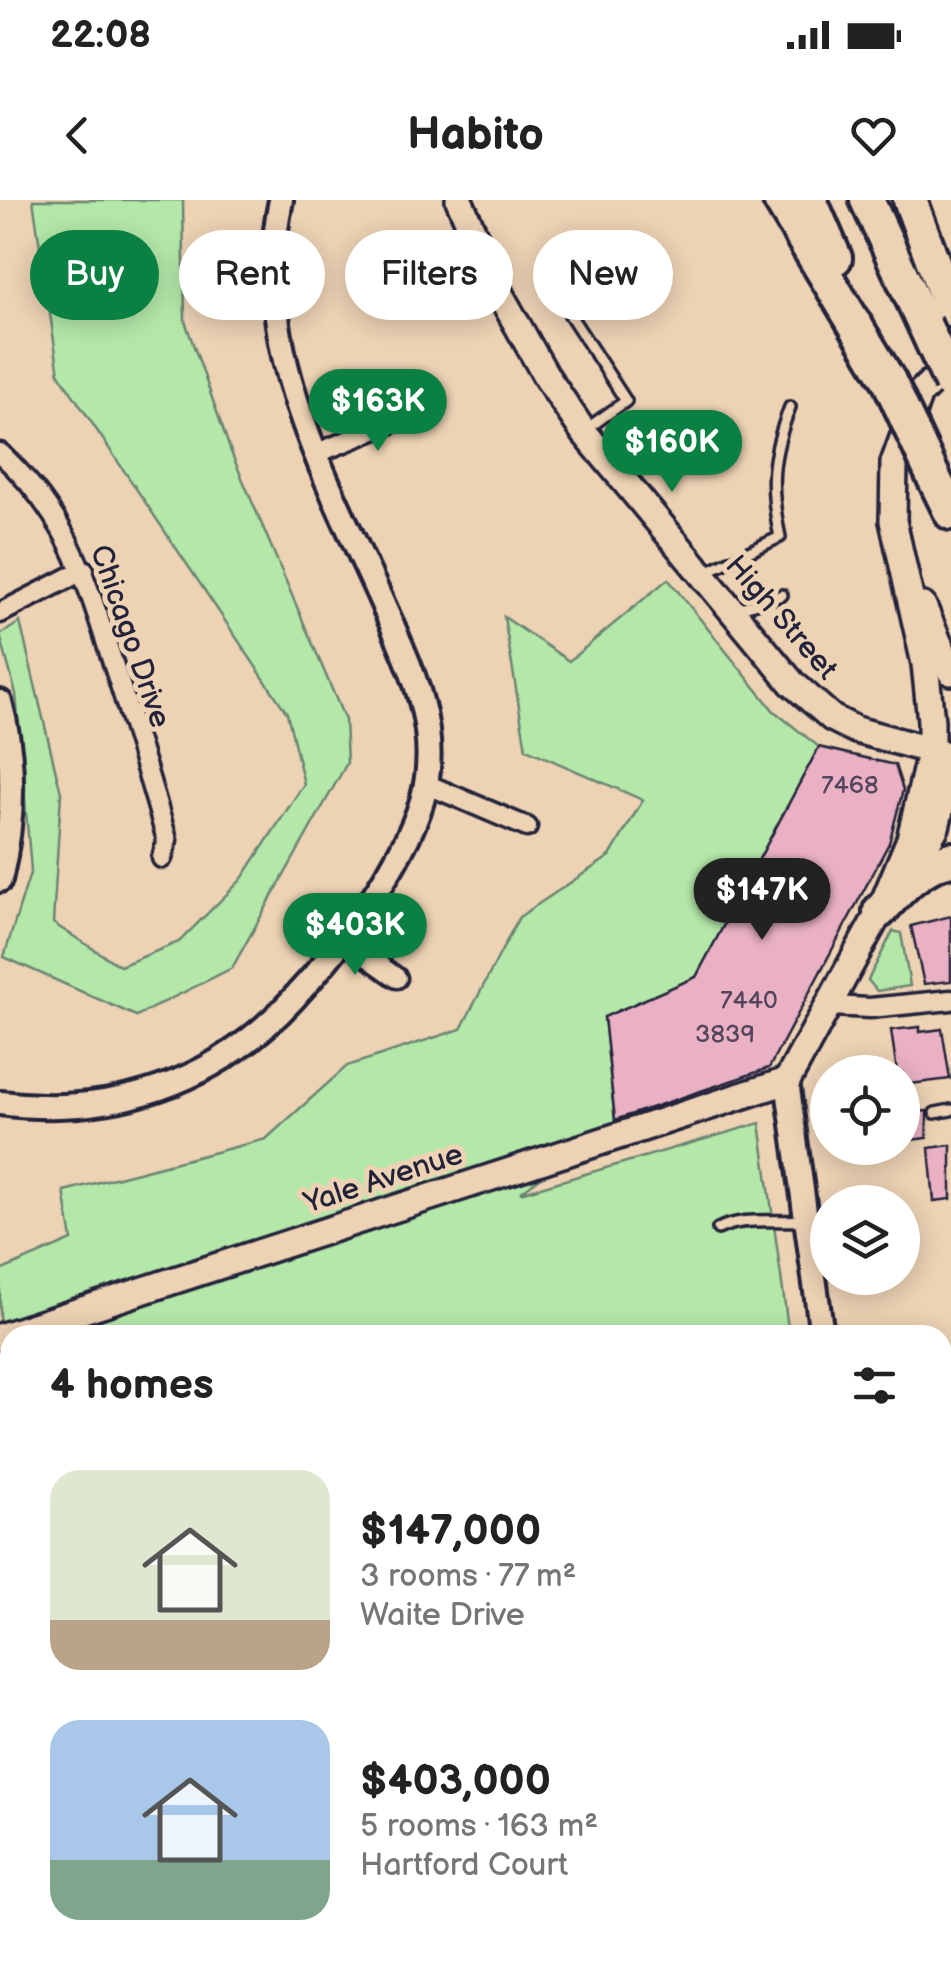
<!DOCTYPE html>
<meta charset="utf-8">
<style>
:root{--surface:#fff;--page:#f2f2f2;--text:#222;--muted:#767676;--accent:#0b8043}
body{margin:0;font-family:"Balsamiq Sans",sans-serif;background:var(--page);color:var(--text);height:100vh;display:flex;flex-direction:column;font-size:38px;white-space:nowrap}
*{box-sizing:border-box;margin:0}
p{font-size:32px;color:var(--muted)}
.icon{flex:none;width:55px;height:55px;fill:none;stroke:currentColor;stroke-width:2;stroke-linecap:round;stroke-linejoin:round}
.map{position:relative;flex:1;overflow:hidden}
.details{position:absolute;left:0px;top:1125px;width:952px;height:642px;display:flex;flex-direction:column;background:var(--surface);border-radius:30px 30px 0 0;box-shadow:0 5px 25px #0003}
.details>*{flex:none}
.banner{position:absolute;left:30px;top:30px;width:892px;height:90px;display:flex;gap:20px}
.tools{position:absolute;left:810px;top:855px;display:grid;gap:20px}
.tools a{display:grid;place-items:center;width:110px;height:110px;border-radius:50%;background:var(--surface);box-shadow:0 5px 25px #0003;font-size:50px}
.price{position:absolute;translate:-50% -85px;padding:0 22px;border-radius:35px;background:var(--accent);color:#fff;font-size:32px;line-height:65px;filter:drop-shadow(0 2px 5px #0008)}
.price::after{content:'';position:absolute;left:50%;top:60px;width:30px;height:22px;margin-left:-15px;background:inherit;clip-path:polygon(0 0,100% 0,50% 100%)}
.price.on{background:#222;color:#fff}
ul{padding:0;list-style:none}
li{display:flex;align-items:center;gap:30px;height:250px;padding:0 50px}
li span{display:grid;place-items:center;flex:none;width:280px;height:200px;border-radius:30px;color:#555}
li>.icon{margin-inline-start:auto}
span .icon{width:120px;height:120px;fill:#fffc;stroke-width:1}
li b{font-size:42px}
h2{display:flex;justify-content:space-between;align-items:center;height:120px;padding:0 50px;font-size:42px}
.pill{padding:0 35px;border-radius:45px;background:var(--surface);box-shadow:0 5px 25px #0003;font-size:35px;line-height:90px}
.pill.on{background:var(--accent);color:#fff}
.status{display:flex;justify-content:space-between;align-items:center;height:70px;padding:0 50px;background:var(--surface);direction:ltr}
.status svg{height:28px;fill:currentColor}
header{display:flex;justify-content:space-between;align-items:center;height:130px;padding:0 50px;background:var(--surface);font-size:45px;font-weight:800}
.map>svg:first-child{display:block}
.green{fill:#b4e8a9;stroke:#6b8572;stroke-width:2.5}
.building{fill:#eab1c4;stroke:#22223b;stroke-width:2.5}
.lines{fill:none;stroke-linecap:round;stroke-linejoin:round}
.service-casing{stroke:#22223b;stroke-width:16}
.minor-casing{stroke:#22223b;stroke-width:25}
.tertiary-casing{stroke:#22223b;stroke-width:30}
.secondary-casing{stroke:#22223b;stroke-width:32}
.motorway-casing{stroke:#22223b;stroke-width:40}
.service{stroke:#edd2b4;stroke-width:9}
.minor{stroke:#edd2b4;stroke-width:18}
.tertiary{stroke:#edd2b4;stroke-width:22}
.secondary{stroke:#edd2b4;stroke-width:25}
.motorway{stroke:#edd2b4;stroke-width:32}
.motorway-bridge-casing{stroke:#22223b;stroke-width:40;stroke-linecap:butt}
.motorway-bridge{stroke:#edd2b4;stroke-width:32}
.labels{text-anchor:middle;stroke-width:10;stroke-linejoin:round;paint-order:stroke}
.number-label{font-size:25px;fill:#54465d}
.street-label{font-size:30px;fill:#22223b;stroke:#edd2b4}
</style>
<div class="status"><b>22:08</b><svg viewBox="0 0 49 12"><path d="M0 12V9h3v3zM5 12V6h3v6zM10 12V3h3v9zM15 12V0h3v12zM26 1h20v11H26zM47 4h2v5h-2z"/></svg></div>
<header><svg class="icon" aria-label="back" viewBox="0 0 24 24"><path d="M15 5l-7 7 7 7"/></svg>Habito<svg class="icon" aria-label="heart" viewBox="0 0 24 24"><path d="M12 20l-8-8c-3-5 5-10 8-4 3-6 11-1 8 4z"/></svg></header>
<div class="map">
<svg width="951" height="1766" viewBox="0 0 951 1766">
<rect width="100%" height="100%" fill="#edd2b4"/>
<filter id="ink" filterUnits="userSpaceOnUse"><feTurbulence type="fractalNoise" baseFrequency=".01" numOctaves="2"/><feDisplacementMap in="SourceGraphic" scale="20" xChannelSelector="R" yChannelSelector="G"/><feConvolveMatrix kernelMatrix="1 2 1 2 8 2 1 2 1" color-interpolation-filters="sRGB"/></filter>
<g filter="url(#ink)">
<g class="green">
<path d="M33,0H183L185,121L231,252L345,520L347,563L232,768L136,816L4,757L31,670L16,494L0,435L20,422L61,593L53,723L120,766L179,742L241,680L304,584L287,513L59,174Z"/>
<path d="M668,379L774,511L819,547L696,777L604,817L615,922L520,993L760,923L789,1135H10V1220L0,1195V1071L72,1040L64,991L266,939L347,866L461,829L519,717L610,656L643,600L526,549L504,417L569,461Z"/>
<path d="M893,731L901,733L910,786L877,791L868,780Z"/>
<path d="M141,1758H201L202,1766H142Z"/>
</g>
<g class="building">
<path d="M819,547L895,565L903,590L889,643L769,868L615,920L604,817L696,777Z"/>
<path d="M951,716V781L924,784L911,726Z"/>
<path d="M920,827V832L942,829L950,879L902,885V872H897L891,830Z"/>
<path d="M927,911V938L902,941V913Z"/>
<path d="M951,945V999L934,1001L929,948Z"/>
</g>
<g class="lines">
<g class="service-casing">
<g id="service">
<path d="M565,89L570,115L626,201L585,230"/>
<path d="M704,373L780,337C769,285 771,257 790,207"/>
<path d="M734,410L782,395"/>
<path d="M935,913L951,910"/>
<path d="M718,1029C745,1016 773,1023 803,1020"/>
<path d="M942,1300L946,1329"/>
</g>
</g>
<g class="minor-casing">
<g id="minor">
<path d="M0,253C67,315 84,373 111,457C131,518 150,579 167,640L162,658"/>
<path d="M317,253L422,211"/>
<path d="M0,413L84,370"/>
<path d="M426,584L527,627"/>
<path d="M341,738L397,778"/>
<path d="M830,806L870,808L951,800"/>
<path d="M942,1243L951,1242"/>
<path d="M0,1398L10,1420"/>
<path d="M942,1531L951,1530"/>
<path d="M322,1758L324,1766"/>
<path d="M726,1758L727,1766"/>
<path d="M912,1764L951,1760"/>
<path d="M54,1766L56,1758"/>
</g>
</g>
<g class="tertiary-casing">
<g id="tertiary">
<path d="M0,502C16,561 14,620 0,680"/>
<path d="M787,881L822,1135"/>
<path d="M0,903C113,917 215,884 293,799C338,751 412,653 425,589C439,524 410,466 385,409C328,279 249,147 281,0"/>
<path d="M911,1758L912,1766"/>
</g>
</g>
<g class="secondary-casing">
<g id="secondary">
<path d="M459,0L501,96L546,176L583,231L792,483L832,518L856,530L951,556"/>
<path d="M923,406L951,472"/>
<path d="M910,672L936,627L951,566"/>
<path d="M0,1137L787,881L880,711L910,639L931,549V521L925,464L893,321L894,263L919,194L951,163"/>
</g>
</g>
<g class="motorway-casing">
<g id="motorway">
<path d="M780,0L889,181"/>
<path d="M810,0L835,58"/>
<path d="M867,0L924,124"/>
<path d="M910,0L951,110"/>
<path d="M933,276L951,313"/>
<path d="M880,711C900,689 920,665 951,659"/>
</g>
</g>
<use href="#service" class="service"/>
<use href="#minor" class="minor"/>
<use href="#tertiary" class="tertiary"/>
<use href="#secondary" class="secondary"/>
<use href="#motorway" class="motorway"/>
<g class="motorway-bridge-casing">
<g id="motorway-bridge">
<path d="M924,124L951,183"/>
<path d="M889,181L933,276"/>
</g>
</g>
<use href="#motorway-bridge" class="motorway-bridge"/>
</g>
</g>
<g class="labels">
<g class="number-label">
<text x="850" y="593">7468</text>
<text x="749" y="808">7440</text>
<text x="725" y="842">3839</text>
</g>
<g class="street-label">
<text transform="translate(782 417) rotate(49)" y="10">High Street</text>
<text transform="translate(131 436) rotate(71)" y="10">Chicago Drive</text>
<text transform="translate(383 978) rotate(-18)" y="10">Yale Avenue</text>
</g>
</g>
</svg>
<div class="tools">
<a><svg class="icon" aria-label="locate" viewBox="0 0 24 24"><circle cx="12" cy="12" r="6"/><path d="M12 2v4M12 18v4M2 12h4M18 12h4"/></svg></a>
<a><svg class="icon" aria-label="layers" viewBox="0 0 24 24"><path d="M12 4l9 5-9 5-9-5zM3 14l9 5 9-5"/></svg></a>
</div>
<b class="price" style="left:378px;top:254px">$163K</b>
<b class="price" style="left:672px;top:295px">$160K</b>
<b class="price on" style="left:762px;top:743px">$147K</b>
<b class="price" style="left:355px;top:778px">$403K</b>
<div class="banner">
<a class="pill on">Buy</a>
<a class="pill">Rent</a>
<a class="pill">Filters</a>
<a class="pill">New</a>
</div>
<section class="details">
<h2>4 homes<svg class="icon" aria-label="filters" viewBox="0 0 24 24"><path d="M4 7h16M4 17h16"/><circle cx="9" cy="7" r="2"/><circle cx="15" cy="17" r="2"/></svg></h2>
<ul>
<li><span style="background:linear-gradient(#dfe7d0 75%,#b9a48a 0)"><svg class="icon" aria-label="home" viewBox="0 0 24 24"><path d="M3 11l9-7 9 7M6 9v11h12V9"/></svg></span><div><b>$147,000</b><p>3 rooms · 77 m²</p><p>Waite Drive</p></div></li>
<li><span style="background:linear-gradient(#a9c7e8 70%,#7fa58c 0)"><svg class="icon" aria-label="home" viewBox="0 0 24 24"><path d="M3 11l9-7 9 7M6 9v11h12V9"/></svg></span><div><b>$403,000</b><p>5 rooms · 163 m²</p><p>Hartford Court</p></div></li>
</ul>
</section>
</div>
